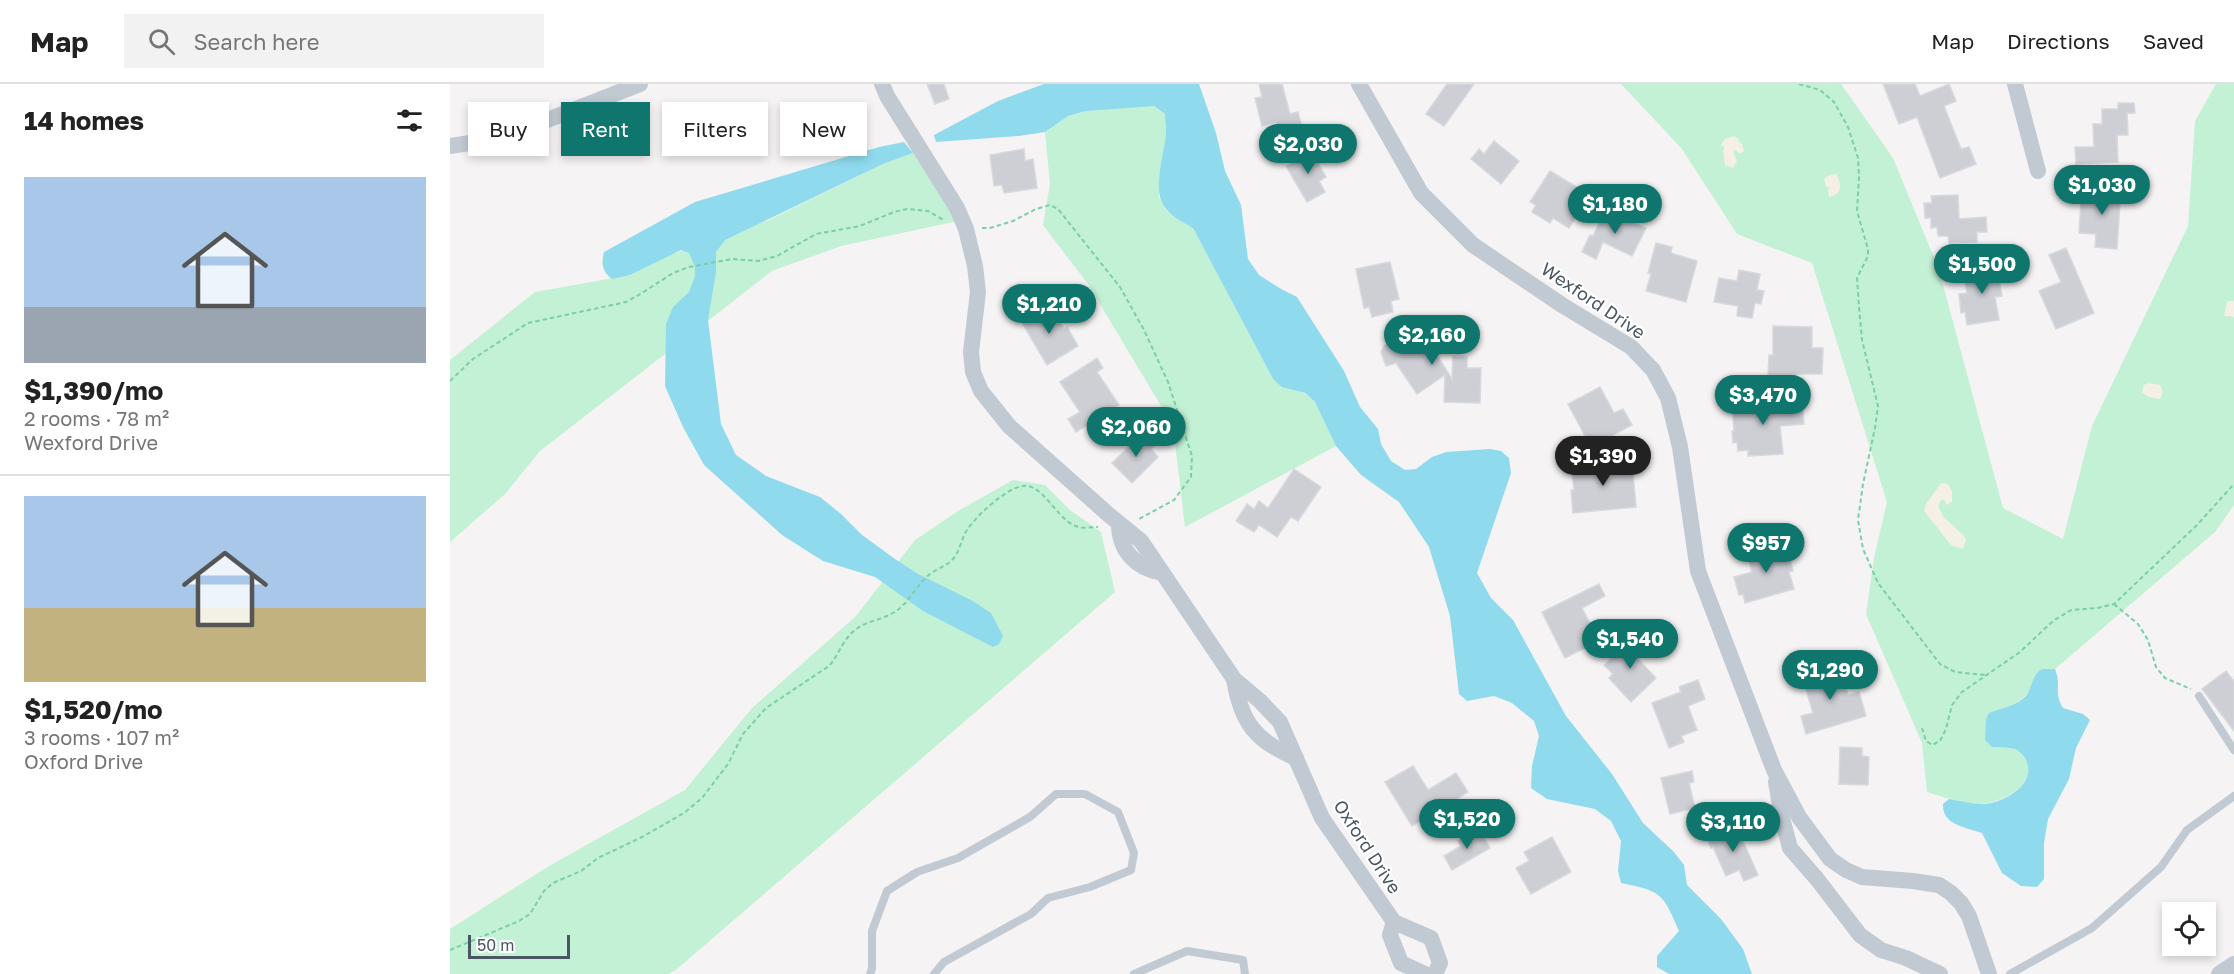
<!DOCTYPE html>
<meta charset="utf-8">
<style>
:root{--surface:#fff;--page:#f2f2f2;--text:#222;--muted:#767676;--line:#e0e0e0;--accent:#0f766e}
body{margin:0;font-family:"Golos Text",sans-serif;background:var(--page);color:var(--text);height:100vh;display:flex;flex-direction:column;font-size:22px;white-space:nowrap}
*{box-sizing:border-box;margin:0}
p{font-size:20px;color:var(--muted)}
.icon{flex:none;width:33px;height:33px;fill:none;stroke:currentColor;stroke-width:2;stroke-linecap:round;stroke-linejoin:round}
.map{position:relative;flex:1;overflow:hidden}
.details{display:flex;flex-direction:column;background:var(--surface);width:450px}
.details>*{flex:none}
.hud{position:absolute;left:18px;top:18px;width:570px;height:54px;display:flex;gap:12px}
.fabs{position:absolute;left:1712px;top:818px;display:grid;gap:12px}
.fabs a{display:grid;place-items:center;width:54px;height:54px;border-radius:0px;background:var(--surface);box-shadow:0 3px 9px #0003;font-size:30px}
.scale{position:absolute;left:18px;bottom:15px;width:102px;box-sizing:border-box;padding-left:6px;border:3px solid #4a5661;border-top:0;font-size:16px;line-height:21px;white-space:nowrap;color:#4a5661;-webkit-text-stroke:4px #fff;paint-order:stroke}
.price{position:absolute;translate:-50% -51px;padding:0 14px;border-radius:21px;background:var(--accent);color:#fff;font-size:20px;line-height:39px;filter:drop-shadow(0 2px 3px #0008)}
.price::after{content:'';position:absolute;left:50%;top:36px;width:18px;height:14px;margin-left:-9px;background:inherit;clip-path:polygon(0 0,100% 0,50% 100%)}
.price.selected{background:#222;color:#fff}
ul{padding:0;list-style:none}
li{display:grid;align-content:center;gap:12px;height:318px;padding:0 24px}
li+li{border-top:2px solid var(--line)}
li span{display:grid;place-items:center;height:186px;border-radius:0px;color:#555}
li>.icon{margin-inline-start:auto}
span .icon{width:108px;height:108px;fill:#fffc;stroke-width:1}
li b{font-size:26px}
h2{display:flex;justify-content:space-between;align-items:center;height:72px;padding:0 24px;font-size:26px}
.tag{padding:0 21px;border-radius:0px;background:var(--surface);box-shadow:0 3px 9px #0003;font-size:21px;line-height:54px}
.tag.selected{background:var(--accent);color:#fff}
header{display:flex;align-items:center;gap:36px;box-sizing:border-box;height:84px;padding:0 30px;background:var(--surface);border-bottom:2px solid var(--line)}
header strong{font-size:28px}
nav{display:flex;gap:33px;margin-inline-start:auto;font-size:21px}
.search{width:420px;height:54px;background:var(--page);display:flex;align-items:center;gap:15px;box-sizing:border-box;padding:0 21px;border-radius:0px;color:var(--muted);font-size:22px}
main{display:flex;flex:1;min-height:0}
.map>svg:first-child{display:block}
.green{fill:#c3f1d5}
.sand{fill:#f5f0e5}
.water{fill:#90daee}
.building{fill:#cdcfd5;stroke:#d7d9de;stroke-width:1.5}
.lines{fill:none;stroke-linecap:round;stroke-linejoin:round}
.path{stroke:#7ad0a6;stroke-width:2;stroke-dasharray:4.5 3;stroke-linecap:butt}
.service{stroke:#c1cad2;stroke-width:8}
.minor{stroke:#c1cad2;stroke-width:16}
.labels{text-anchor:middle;stroke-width:4.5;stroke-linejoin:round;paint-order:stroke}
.street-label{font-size:18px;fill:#4a5661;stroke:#fff}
</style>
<header>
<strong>Map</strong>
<div class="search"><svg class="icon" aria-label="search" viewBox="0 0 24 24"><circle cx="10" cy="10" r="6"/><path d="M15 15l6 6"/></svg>Search here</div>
<nav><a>Map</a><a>Directions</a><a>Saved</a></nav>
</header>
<main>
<section class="details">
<h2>14 homes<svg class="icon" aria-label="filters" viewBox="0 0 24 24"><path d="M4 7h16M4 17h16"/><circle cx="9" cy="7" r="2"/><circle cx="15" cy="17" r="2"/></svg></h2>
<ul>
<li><span style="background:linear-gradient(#a9c7e8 70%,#9aa5b1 0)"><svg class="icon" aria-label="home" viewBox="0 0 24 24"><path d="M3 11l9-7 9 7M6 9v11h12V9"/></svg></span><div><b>$1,390/mo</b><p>2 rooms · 78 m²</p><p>Wexford Drive</p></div></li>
<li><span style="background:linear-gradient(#a9c7e8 60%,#c2b280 0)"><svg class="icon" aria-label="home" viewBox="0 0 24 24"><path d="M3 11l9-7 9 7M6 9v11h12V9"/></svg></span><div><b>$1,520/mo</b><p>3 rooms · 107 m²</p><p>Oxford Drive</p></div></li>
</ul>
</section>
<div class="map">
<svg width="1784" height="890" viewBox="0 0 1784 890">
<rect width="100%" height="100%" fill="#f5f3f3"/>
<g class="green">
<path d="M1171,0H1391L1443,74L1489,186L1553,424L1613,455L1642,342L1738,142L1745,37L1766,0H1784V421L1765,448L1605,585C1575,585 1590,600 1574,613C1565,622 1551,625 1539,629L1542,663C1549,664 1559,663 1565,665C1572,667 1575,673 1577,678C1587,699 1557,714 1542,718C1522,724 1496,714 1477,708L1472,659L1416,530L1424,474L1437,418L1362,179L1287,150L1232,65Z"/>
<path d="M689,21L704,22L715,30L716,47L709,113L718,128L743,144L823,295C833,304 842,304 853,309C871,317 878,345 886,362L735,443L723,342L638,200L593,141L600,100L595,48L618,32L636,27Z"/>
<path d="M463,69L508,137L391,162L322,187L90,367L55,410L0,458V276L85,208L180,191L217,172L319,136L433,80Z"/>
<path d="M563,396L595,401L620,426L651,448L665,508L227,885L219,890H0V845L99,782L235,706L302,624L406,532L465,456L508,427Z"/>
</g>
<g class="sand">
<path d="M1284,52L1289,55L1288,57L1292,60L1294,67L1290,70L1286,66L1283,67L1287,78L1283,84L1275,81L1273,66L1275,64L1271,61L1275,55Z"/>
<path d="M1386,90C1392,100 1393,111 1379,113L1378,105L1381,103H1376L1374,95L1380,91Z"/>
<path d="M1777,217H1784V233L1774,232Z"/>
<path d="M1698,299L1710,301L1713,308L1710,315L1699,313L1692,309L1694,301Z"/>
<path d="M1491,399L1498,400L1502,407V418L1496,421L1495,416H1491L1488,422L1493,432L1514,452L1516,456L1513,465L1501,461L1474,427L1476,420Z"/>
</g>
<g class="water">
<path d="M594,0H749L766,49L775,87L791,121L798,175L809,191L831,205L847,213L894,287L910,323L928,345L931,360L941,377L955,386L966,385L982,373L996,368L1040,365L1051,367L1059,374L1061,389L1027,489L1041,514L1063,536L1116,632L1162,690L1193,739L1224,768L1234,781L1237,801L1271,835L1293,865L1302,890H1219L1207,883V872L1229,847C1213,809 1211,807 1171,799L1168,787L1171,757L1161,737L1145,725L1097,715L1081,704L1082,682L1089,652L1084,637L1062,619L1044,612L1017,617L1009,610L1000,532L979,463L949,418L911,391L886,362L865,318L855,309L832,303L823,295L743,144C733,138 721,133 714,122C702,105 715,68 716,48C716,42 715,36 715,30L704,22L636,27L618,32L595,48L569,52L486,58L484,51L548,17Z"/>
<path d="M454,58L463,69L433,80L275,156L266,168V188L258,236L271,340L286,371L316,392L370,413L391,430L412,451L445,475L468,490L523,517L541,529L553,552L549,560L543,563L473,527L425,493L373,477L332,451L254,381L233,343L215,302L216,240L223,223L239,208L245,192V183L239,169L231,166L180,191L162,195C152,187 151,180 154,168L245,118L429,63Z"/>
<path d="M1592,585H1605C1612,601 1603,608 1613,624L1633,630L1640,636L1626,664L1619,695L1598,735L1594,759V795L1587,803L1571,802L1552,789L1532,749C1515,743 1492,741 1493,720L1499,715C1512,717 1528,722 1541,719C1561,714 1588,697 1575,674C1573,671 1570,667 1565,665C1559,663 1549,664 1542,663L1535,656L1536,635L1539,629C1551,624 1571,621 1578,609C1583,600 1582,591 1592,585Z"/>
</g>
<g class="building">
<path d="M477,0H494L499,15L485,20Z"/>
<path d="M809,0H832L840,30L848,28L852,43L828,49L826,38L812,42L805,14L812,13Z"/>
<path d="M997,0H1024L994,42L976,30Z"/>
<path d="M1433,0H1465L1470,12L1499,0L1506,17L1494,22L1511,65L1519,63L1526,80L1490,94L1467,33L1449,40Z"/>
<path d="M1668,19H1684L1685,29H1677L1678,51H1667L1668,78L1626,80L1625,63H1644L1643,40H1652V25H1668Z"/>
<path d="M1044,57L1069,77L1051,100L1021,75L1029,65L1034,70Z"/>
<path d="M574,65L575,77L583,75L587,104L554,109L552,101L544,102L540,71Z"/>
<path d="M867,65L873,76L868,79L876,93L869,97L875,108L857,118L836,82Z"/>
<path d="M1100,87L1140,111L1119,144L1103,134L1100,139L1082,128L1086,121L1080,118Z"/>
<path d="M1644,101L1671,103L1667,165L1645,163L1646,150L1629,149L1631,117L1642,118Z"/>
<path d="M1508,111L1509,135L1536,133L1537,148H1527V158L1499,159L1498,152H1488L1487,143L1481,144V134H1475L1474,119H1482L1481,112Z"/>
<path d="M1156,125L1196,144L1182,172L1153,158L1146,175L1132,168L1140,151L1143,152Z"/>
<path d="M1206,159L1222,163L1221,169L1247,177L1236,218L1196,207L1201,190L1198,189Z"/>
<path d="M1616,164L1644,229L1606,245L1589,207L1611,198L1599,171Z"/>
<path d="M1545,175L1552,212L1545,213L1549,236L1517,241L1515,228L1511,229L1509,210L1517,209L1515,197L1527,195L1526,184L1536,183L1535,176Z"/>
<path d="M940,178L949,215L941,217L943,228L922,233L919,223L914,224L906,185Z"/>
<path d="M1289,186L1310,190L1307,206L1314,207L1311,220L1305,219L1302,234L1287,232L1288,222L1264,218L1269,194L1287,197Z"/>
<path d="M599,220L614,245L617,243L628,262L597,281L571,237Z"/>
<path d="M981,237L991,250L979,259L1002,295L1003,272L1017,273V284H1031L1030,319L994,318L995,291L967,310L946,279L936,282L931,268L934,262L958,245L962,250Z"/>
<path d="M1323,242L1362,243V264H1373L1372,290H1346V295L1318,294L1319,271H1323Z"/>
<path d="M647,274L653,284L647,288L669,321L626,348L618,335L630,328L610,298Z"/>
<path d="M1150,303L1164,329L1173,325L1182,341L1141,363L1118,320Z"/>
<path d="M1306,316V324L1352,320L1354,340L1330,342L1333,370L1298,372V366L1288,367L1287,358L1283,359L1282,347H1284L1282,318Z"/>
<path d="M694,348L706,360L701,365L708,373L682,399L662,379Z"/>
<path d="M1151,377V381L1182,378L1186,423L1123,429L1121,406H1124L1121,380Z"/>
<path d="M844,385L871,403L848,437L841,433L827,453L809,441L804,448L786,437L797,420L804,425L809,417L818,424Z"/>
<path d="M1336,460L1343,487L1339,488L1344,505L1295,519L1293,510L1289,511L1284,493L1302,488L1297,470Z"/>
<path d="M1149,500L1155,512L1132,524L1149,557L1115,574L1092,528Z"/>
<path d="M1184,552L1198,566L1188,575L1206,594L1181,618L1159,594L1163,590L1154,581Z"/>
<path d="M1390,582L1398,611L1409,608L1416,632L1356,650L1351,632L1363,629L1352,592Z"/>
<path d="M1776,587L1784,597V647L1752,605Z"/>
<path d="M1248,596L1255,615L1238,622L1247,646L1231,652L1234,658L1219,664L1202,619L1231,608L1229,603Z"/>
<path d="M1390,663L1412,664V672L1419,673L1418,701L1389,700Z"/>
<path d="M963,682L978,706L1006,689L1018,708L962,742L935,698Z"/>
<path d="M1242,687L1244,698L1239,699L1245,724L1220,730L1211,694Z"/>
<path d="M1286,741L1308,791L1294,797L1289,786L1276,792L1263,763L1261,764L1257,754Z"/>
<path d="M1029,745L1040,764L1002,786L994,772L1011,762L1008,757Z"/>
<path d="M1102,753L1121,788L1081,810L1066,784L1079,777L1074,768Z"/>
</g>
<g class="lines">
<g class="path">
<path d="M1349,0L1370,6L1384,18L1398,43L1408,74L1409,93L1407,127L1418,165V172L1407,194L1409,223L1412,256L1428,322L1425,344L1413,400L1408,436L1413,465L1428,499L1490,580L1505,588L1536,591"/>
<path d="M532,144H540L563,137L586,125L600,121L608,125L670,203L694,246L718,298L742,372L741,393L724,416L689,435"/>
<path d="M0,297L23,275L78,239L176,218L192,209L223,189L239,183L282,175L308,177L327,172L366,150L410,142L444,128L457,125L478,127L495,137"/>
<path d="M1664,520L1688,540L1698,556L1706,583L1715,594L1741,605"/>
<path d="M1472,644L1476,657L1482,661L1490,657L1496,645L1502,621L1512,608L1570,568L1603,537L1621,526L1647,524L1664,520L1747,441L1784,400"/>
<path d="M0,866L69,837L80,830L94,807L103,799L131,787L148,774L192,753L234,729L252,714L278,680L293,650L316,624L379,582C389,571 393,555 405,546C416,537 431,536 443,529C459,520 466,501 480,490C488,484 497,482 503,475C510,467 511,455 517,446C526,432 556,404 573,402C593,399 607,436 626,442C632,445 641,443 648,443"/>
</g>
<g class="service">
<path d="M1749,612L1784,666"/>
<path d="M420,890L422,885V847L437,807L467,788L508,774L543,754L580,733L606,710H635L668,728L684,769L681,786L640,803L598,814L581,830L494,878L484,890"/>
<path d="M684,890L737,867L793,876L795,890"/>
<path d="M1560,890L1642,844L1711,783L1737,746L1784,712"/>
</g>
<g class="minor">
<path d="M432,0L437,12L507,124L516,145L525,182L528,208L521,268L523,288L531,307L559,342L659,431L691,457L784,595L810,617L830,638L872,734L944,838L981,854L990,879L985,890"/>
<path d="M909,0L971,109L1023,161L1112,221L1181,263L1203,286L1218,314L1230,363L1248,487L1324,686L1349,733L1380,775L1396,786L1412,793L1463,797L1489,801L1501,809L1511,819L1519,832L1539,890"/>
<path d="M1565,0L1588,87"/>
<path d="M0,62L51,54L190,0"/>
<path d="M669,440C669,467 686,484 712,489"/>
<path d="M784,595C791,638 805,657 846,674"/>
<path d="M1326,698L1332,734L1340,764L1367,795L1410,851L1431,866L1456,874L1490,890"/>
<path d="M944,838L940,851L951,879L975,890"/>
<path d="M1769,890L1784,880"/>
</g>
</g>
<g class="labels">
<g class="street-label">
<text transform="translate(1143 217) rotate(34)" y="6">Wexford Drive</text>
<text transform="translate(917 763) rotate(57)" y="6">Oxford Drive</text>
</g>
</g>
</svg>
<div class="fabs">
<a><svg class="icon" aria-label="locate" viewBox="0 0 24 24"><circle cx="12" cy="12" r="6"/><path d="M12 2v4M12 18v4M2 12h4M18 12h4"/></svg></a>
</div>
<div class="scale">50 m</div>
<b class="price" style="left:858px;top:91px">$2,030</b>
<b class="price" style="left:1652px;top:132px">$1,030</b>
<b class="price" style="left:1165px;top:151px">$1,180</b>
<b class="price" style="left:1532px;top:211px">$1,500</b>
<b class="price" style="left:599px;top:251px">$1,210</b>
<b class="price" style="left:982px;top:282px">$2,160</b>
<b class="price" style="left:1313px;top:342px">$3,470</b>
<b class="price" style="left:686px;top:374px">$2,060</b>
<b class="price selected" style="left:1153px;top:403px">$1,390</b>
<b class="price" style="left:1316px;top:490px">$957</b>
<b class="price" style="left:1180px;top:586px">$1,540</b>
<b class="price" style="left:1380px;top:617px">$1,290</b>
<b class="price" style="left:1017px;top:766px">$1,520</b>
<b class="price" style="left:1283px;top:769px">$3,110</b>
<div class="hud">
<a class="tag">Buy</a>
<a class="tag selected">Rent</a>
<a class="tag">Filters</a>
<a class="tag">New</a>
</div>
</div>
</main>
